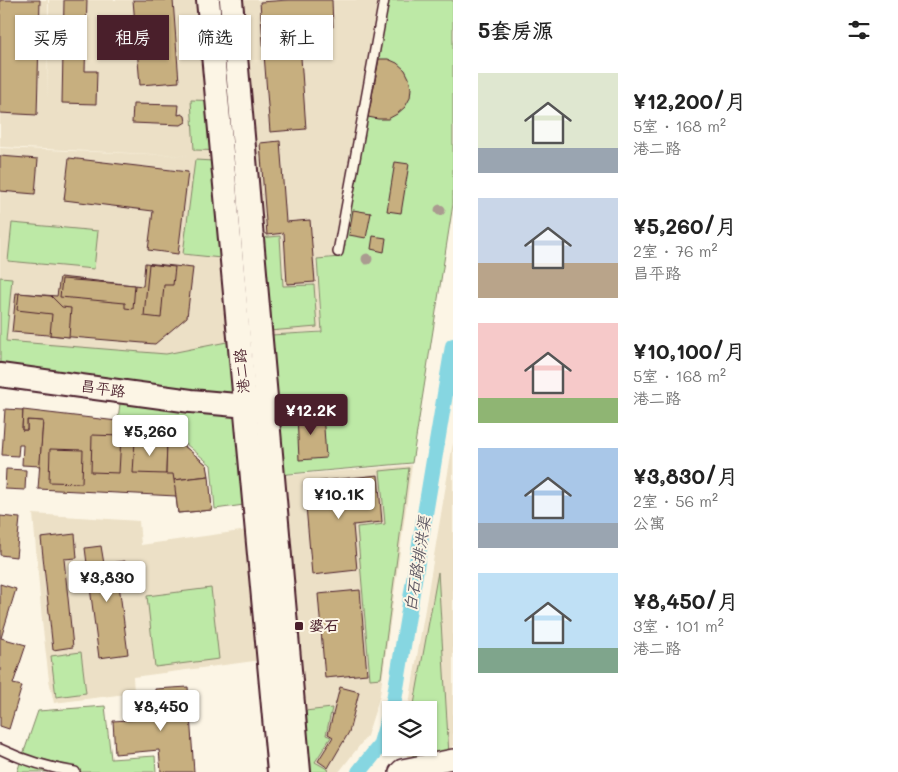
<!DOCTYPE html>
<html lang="zh">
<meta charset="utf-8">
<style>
:root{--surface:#fff;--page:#f6f6f6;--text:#222;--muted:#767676;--accent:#4a1f2b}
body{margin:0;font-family:Mali,"LXGW WenKai TC",sans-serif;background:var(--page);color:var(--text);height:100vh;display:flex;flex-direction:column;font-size:19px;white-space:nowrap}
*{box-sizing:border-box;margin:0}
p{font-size:16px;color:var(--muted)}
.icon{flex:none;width:28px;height:28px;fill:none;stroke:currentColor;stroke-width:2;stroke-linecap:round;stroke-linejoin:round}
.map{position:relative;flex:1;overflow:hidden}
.details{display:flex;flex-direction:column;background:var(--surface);width:445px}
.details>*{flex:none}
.top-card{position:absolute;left:15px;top:15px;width:362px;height:45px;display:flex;gap:10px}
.controls{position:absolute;left:382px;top:701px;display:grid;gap:10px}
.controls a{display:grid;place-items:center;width:55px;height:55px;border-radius:0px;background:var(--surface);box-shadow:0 1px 4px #0004;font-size:25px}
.price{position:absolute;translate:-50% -42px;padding:0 11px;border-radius:5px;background:#fff;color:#222;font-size:16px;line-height:32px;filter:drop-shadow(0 1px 2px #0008)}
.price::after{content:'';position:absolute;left:50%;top:30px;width:15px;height:11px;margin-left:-8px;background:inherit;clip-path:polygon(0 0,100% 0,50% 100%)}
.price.active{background:var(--accent);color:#fff}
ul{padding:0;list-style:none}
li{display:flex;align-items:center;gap:15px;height:125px;padding:0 25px}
li span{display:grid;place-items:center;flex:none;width:140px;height:100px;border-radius:0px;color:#555}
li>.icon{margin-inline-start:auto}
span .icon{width:60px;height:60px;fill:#fffc;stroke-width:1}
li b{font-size:21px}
h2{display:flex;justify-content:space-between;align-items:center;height:60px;padding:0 25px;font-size:21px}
.tag{padding:0 18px;border-radius:0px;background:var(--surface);box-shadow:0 1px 4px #0004;font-size:18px;line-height:45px}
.tag.active{background:var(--accent);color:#fff}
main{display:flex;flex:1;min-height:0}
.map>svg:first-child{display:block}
.built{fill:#ece0c6}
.green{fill:#bde9a6;stroke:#848468}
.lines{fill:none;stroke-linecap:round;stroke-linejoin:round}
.canal{stroke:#86d6e1;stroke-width:16}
.building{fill:#c7af7f;stroke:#4a1f2b}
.service-casing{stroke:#4a1f2b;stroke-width:12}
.minor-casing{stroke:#4a1f2b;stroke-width:22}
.tertiary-casing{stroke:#4a1f2b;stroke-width:26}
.service{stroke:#fcf5e5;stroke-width:9}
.minor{stroke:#fcf5e5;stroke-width:19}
.tertiary{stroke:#fcf5e5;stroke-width:22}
.tree{fill:#aa9b90}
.poi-dot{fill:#4a1f2b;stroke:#fcf5e5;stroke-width:2}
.labels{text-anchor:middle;stroke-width:4;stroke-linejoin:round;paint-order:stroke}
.street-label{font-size:15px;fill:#4a1f2b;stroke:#fcf5e5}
.poi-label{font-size:15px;font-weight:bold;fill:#4a1f2b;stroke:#fcf5e5;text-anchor:start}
.water-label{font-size:16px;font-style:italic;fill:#5c5662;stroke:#fcf5e5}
</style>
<main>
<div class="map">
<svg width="453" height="772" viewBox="0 0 453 772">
<rect width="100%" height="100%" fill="#fcf5e5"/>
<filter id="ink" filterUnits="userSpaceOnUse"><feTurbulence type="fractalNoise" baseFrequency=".02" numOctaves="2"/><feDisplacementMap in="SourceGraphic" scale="10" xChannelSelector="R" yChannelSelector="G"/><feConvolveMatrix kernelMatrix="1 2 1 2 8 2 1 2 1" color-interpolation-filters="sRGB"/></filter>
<g filter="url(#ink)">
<g class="built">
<path d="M0,0H48L47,99L49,0H222L258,410L0,375V148L194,156L0,147Z"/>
<path d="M225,0H388L340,256L316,259L321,331L254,336Z"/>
<path d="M453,443V759L408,767L406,748H429V710H408Z"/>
<path d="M412,465L380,695L367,736L339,772H299L267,477Z"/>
<path d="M33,514L139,521L141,545L270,527L284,657L133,677L134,693L54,703L49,680L42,621Z"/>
</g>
<g class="green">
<path d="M388,0H453V204L412,463L267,476L254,336L322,332L317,259L340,257Z"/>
<path d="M191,100L226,101L230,151L194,150Z"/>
<path d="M195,160L232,162L240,260L183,254Z"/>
<path d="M12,223L98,231L94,269L8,261Z"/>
<path d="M280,236L283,286L314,285L317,327L257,332L249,239Z"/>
<path d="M0,277L12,278L6,341L166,354L247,338L253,406L0,371Z"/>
<path d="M121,396L255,415L266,502L215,509L211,465L161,423L118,419Z"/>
<path d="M409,468L381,678L370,679L357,527L385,524L380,471Z"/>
<path d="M438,572L449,755L414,761L412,748H429V710H413Z"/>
<path d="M211,588L219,659L155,667L147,596Z"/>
<path d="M81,652L86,693L56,697L51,656Z"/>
<path d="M105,706L111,759L155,756L156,772H17L38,711Z"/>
<path d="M332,708L326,735L331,737L315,762L329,770L327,772H302L296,712Z"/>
</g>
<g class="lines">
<path class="canal" d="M359,772L380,746L394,700L453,346"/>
</g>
<g class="building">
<path d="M0,0H40L37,115L0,113Z"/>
<path d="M64,0H87L85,71H97L96,104L62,103Z"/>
<path d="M133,0H173L179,82L140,85Z"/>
<path d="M288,0H332L333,27L299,29L306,129L270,132L260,2Z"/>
<path d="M379,59H388L397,63L405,70L409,78L411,88L410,98L405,107L397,114L388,119H378L368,117Z"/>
<path d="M133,104L179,105L178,115L182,114L185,116L186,122L181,125L132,123Z"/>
<path d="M280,141L286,222L310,220L315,282L287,284L284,233L267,235L260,143Z"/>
<path d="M0,156L38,159L35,194L0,191Z"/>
<path d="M69,158L188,172L178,254L148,250L153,211L64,200Z"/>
<path d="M395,162L409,164L401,213L387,211Z"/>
<path d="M353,210L371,213L366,238L349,235Z"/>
<path d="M373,236L386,238L384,252L371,249Z"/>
<path d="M145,263L193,268L187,317L155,344L12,332L16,293L57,296L60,277L143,286Z"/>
<path d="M149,264L175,267L173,285H164L161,318L144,316Z"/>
<path d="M62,279L135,285L133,309L125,308V303L60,297Z"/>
<path d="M19,293L51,296L62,307L71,308L69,337L50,335L52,314L17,310Z"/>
<path d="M5,409L23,410L22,430H27V420L43,421L40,466L22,465L23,445H19L18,456L2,455Z"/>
<path d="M23,410L160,426L207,465L212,510L178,513L176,496L38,489L43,421L27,420V430H22Z"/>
<path d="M323,413L326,458L299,460L297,414Z"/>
<path d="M92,435L121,436L119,473L91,472Z"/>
<path d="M135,440L167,441L166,474L133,473Z"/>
<path d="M167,441H178L207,465L209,476L174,480L173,474H166Z"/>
<path d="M50,449L83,450L82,483L49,482Z"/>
<path d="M6,469L26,470L25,490L5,489Z"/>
<path d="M378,475L382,522L353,525L357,570L312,575L304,483Z"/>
<path d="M209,476L212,510L178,513L174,480Z"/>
<path d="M0,516L20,518L16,557L0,555Z"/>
<path d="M75,534L77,558L64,559L73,647L53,650L41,538Z"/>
<path d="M101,546L104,564L125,561L126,576L118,577L128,654L99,658L85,548Z"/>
<path d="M0,584L16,589L1,638L26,645L13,684L22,686L9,729L0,726Z"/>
<path d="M360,590L367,674L325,678L318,594Z"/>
<path d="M188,687L194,772H161L159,750L115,754L113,721L158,718L155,689Z"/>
<path d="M340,687L359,692L349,732L328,768L318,761L333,737L328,734Z"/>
</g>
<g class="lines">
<g class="service-casing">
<g id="service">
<path d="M338,252L384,0"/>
<path d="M0,749C23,760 50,768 75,772"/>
</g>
</g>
<g class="minor-casing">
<path id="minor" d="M399,772L402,769L453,759"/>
</g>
<g class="tertiary-casing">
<g id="tertiary">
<path d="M208,0L279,772"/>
<path d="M231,0L299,772"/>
<path d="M0,375L191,401L259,407"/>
</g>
</g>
<use href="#service" class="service"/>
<use href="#minor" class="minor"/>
<use href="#tertiary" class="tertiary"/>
</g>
<g class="tree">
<circle cx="440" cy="210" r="5.5"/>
<circle cx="367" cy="259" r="5.5"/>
</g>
</g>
<rect class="poi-dot" x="294" y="621" width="10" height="10" rx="2.5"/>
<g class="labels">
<g class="street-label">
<text transform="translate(242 371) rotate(-95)" y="5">港二路</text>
<text transform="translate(103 389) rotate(8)" y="5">昌平路</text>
</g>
<g class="poi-label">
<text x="309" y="631">婆石</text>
</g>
<g class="water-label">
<text transform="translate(417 564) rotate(-81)" y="6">白石路排洪渠</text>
</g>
</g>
</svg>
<div class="controls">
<a><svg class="icon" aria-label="layers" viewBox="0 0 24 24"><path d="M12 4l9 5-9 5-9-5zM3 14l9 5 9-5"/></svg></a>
</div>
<b class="price active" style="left:311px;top:436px">¥12.2K</b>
<b class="price" style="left:150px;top:457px">¥5,260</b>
<b class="price" style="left:339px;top:520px">¥10.1K</b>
<b class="price" style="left:107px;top:603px">¥3,830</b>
<b class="price" style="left:161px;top:732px">¥8,450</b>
<div class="top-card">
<a class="tag">买房</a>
<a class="tag active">租房</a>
<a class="tag">筛选</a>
<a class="tag">新上</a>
</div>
</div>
<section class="details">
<h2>5套房源<svg class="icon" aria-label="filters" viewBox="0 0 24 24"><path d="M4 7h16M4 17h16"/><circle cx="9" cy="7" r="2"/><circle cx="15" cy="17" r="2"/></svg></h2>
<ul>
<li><span style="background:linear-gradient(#dfe7d0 75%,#9aa5b1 0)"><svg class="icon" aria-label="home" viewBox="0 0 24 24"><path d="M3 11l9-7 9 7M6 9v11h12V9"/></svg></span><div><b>¥12,200/月</b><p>5室 · 168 m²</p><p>港二路</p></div></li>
<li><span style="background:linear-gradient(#c9d6e8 65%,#b9a48a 0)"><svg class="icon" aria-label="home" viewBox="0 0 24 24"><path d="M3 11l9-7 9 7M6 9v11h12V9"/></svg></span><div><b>¥5,260/月</b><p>2室 · 76 m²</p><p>昌平路</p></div></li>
<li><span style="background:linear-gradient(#f6c9c9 75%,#8fb573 0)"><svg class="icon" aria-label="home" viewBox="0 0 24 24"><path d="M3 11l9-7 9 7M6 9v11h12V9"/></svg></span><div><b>¥10,100/月</b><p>5室 · 168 m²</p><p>港二路</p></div></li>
<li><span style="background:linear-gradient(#a9c7e8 75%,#9aa5b1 0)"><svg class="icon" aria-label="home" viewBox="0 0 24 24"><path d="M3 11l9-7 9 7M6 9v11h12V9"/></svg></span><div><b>¥3,830/月</b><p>2室 · 56 m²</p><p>公寓</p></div></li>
<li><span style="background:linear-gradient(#bfe0f5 75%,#7fa58c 0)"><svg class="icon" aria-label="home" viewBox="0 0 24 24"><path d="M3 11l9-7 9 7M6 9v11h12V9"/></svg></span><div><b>¥8,450/月</b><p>3室 · 101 m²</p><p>港二路</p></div></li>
</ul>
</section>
</main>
